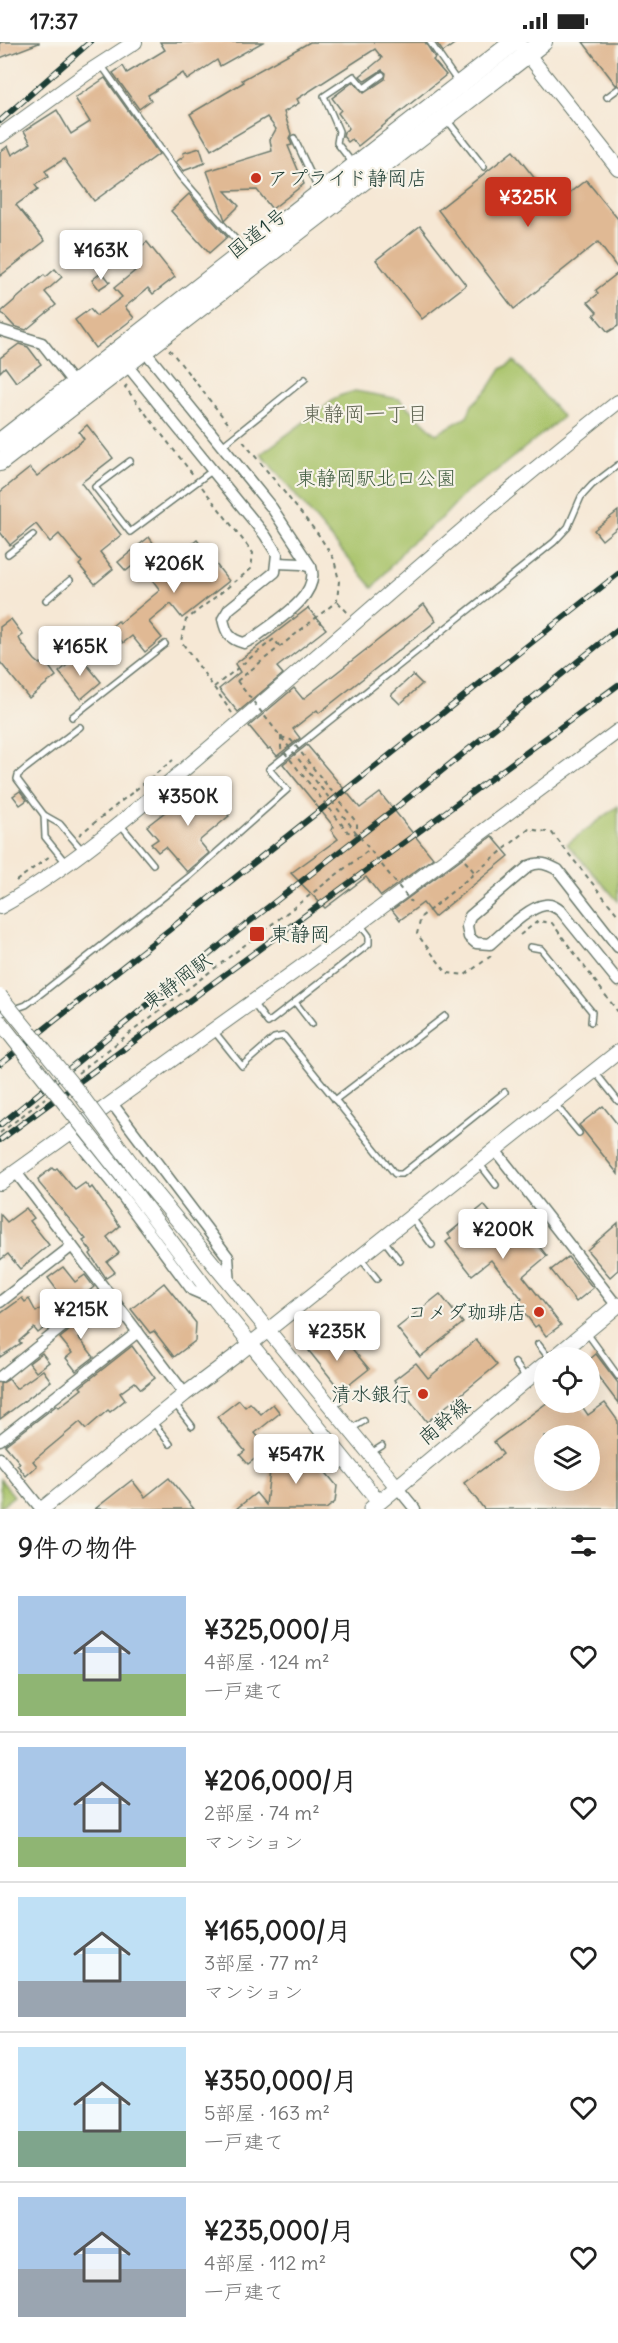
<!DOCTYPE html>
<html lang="ja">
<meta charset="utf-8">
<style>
:root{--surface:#fff;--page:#f2f2f2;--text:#222;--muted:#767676;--line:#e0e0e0;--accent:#c8321e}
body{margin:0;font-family:Delius,"Klee One",sans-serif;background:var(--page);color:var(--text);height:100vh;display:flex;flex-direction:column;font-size:22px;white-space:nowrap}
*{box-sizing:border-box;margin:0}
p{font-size:20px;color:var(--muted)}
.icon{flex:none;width:33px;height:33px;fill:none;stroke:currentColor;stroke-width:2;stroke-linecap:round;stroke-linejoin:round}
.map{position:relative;height:1467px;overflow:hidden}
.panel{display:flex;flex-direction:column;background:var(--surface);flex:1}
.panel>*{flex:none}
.fabs{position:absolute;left:534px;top:1305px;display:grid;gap:12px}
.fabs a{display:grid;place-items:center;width:66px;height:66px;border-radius:50%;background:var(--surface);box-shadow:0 6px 24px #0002;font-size:30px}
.price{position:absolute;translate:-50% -51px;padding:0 14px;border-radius:6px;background:#fff;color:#222;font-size:20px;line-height:39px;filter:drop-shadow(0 2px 3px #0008)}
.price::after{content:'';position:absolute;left:50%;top:36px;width:18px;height:14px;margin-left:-9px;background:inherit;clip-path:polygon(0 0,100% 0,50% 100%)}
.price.selected{background:var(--accent);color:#fff}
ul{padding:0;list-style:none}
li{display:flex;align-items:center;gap:18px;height:150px;padding:0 18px}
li+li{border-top:2px solid var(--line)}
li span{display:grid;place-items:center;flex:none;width:168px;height:120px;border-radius:0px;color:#555}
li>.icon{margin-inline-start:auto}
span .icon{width:72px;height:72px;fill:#fffc;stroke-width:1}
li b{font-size:26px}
h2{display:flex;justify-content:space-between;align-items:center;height:72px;padding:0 18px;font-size:26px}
.status{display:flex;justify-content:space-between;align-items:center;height:42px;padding:0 30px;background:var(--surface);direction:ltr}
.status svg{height:16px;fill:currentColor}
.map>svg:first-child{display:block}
.green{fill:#a8c369;stroke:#64804e;stroke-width:1.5}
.building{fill:#e0b994;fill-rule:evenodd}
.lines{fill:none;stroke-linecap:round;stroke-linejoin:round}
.service-casing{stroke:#6a796c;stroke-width:8}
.minor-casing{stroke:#6a796c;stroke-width:13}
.tertiary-casing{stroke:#6a796c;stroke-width:16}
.secondary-casing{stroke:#6a796c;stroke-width:17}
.trunk-casing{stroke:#6a796c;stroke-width:20}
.path{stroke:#6a796c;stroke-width:2;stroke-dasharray:4.5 4.5;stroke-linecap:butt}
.service{stroke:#fff;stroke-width:5}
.minor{stroke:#fff;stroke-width:10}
.tertiary{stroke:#fff;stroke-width:14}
.secondary{stroke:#fff;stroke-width:15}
.trunk{stroke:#fff;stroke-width:18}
.rail-casing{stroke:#1f3d34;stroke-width:6}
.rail{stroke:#f7f3e8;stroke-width:4;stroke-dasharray:11;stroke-linecap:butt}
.tertiary-bridge-casing{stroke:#6a796c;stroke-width:16;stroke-linecap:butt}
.path-bridge{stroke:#6a796c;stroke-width:2;stroke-dasharray:4.5 4.5;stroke-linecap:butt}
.tertiary-bridge{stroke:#fff;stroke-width:14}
.poi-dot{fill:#c8321e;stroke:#f7f3e8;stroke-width:2}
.labels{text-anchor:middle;stroke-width:4.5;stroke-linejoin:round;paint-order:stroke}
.poi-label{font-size:20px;fill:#1f3d34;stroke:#f7f3e8;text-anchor:start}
.street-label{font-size:20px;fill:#1f3d34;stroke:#f7f3e8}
.park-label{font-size:20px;fill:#415e41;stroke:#f7f3e8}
.neighbourhood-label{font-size:21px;fill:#636856;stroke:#f7f3e8}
</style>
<div class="status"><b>17:37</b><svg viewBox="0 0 49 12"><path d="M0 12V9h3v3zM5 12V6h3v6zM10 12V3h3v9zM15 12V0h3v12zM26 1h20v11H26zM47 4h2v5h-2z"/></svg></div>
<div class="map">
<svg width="618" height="1467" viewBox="0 0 618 1467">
<rect width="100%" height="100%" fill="#f7f3e8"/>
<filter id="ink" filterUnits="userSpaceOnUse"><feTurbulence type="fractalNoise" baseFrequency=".0167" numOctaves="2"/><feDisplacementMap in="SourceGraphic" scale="12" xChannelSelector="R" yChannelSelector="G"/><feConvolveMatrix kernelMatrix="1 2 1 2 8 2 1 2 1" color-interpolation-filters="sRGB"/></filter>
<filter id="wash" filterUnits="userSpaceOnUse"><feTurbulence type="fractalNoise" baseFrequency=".008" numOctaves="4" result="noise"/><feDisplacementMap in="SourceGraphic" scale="24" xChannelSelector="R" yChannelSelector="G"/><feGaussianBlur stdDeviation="1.35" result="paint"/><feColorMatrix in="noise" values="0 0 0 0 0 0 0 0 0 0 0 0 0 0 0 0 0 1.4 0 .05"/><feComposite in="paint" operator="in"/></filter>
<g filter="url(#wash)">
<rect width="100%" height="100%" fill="#f6e8d5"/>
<g class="green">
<path d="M514,319L563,375L491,433L467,449L442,476L407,504L373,546L261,412L339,354L355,349L399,357L436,392L467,375L472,363L489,346L501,327Z"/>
<path d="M618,764V859L567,802Z"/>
<path d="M0,1437L14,1454L0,1465Z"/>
</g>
<g id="blocks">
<g class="building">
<path d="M0,0H39V1L0,16Z"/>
<path d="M160,0H263L220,24L217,18L187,38L183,31L148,53L151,58L139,67L113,31L123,24L127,31L165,8Z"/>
<path d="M310,0H425L435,16L433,18L446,33L358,104L352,97L348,100L343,94L344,90L349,86L338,71L341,68L332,56L353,40L364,51L385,37L386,31L382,28L365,39L360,34L382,16L375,7L297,57L299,61L284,70L291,92L289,96L292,103L288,104L304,142L272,167L257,148L225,149L239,164L225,178L207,129L272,109L270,98L276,87L267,75L211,108L190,72L244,40L242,38Z"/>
<path d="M436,0H457L443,10Z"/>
<path d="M583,0H618V42L616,43Z"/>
<path d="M105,36L159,112L94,159L64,117L45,129L48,135L35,143L38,147L16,163L45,199L0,234V110L8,104L12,113L31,101L24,89L57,68L71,92L90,80L75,56Z"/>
<path d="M200,106L205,121L183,129L176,120L184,114L183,111Z"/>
<path d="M513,109L555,162L586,138L618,177V227L598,200L514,267L438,168Z"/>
<path d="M189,152L227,195L209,211L171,169Z"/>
<path d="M420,184L466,243L422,277L376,218Z"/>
<path d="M147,200L175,235L153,252L148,246L125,265L134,276L95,306L75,278L90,267L96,274L122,255L114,246L135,229L125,217Z"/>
<path d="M55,227L62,235L45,250L56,263L26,288L14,284L1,270L44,233L46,235Z"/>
<path d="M102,230L110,240L99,247L92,238Z"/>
<path d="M618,231V284L608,290L594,273L597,270L588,260L598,252L596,248Z"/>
<path d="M19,302L28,305L41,322L16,340L5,325L0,330V316Z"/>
<path d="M87,383L113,416L81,441L121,493L100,510L113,527L95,542L79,523L82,520L59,492L50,500L36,482L10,503L0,490V450L30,426L37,434L84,397L79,390Z"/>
<path d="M618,469V485L602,498L594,488Z"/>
<path d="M149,495L156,505L126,529L118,520Z"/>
<path d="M197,498L229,539L182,576L171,562L149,580L162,596L145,610L132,594L123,601L111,585L118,579L120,581L160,548L150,535Z"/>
<path d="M424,562L436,579L319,671L317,668L293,687L300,696L277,714L270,706L268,707L249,684L294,646L303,657Z"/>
<path d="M308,566L326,587L277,625L283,632L238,670L219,647L240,630L235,622Z"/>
<path d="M11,577L23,593L19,596L21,600L35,618L40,622L45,619L56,634L29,656L0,620V585Z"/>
<path d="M79,613L101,640L81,657L59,630Z"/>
<path d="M413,633L422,642L400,662L391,653Z"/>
<path d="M307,703L360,766L380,751L433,816L381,854L366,835L325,866L291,831L338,797L331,788L334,785L283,722Z"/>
<path d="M201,742L229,774L199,799L209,811L187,830L165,805L158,810L151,802L158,797L147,784Z"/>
<path d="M20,749L27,758L20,763L13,754Z"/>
<path d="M492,794L509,814L434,875L423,861L400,878L392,868Z"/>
<path d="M603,1064L618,1083V1132L579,1083Z"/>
<path d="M52,1126L54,1128L57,1126L75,1148L85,1141L90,1147L92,1145L120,1184L107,1195L119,1211L107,1220L115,1230L106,1236L90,1212L92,1210L83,1199L86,1197L39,1141L38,1137Z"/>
<path d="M484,1163L510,1195L523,1185L547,1214L523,1234L561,1283L546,1294L538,1283L535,1285L517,1261L522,1257L491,1218L472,1233L446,1200L451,1196L448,1192Z"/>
<path d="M26,1166L34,1176L30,1179L49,1203L20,1227L8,1212L0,1218V1172L7,1180Z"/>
<path d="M618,1181V1228L610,1235L587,1208Z"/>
<path d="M568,1215L593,1246L576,1260L551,1228Z"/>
<path d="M63,1225L75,1240L85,1233L94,1245L88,1250L90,1253L51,1285L49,1282L38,1291L34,1286L19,1299L21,1301L0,1315V1272L22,1256L25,1260L29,1257L36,1270L60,1252L48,1236Z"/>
<path d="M164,1241L196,1281L195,1299L174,1315L154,1289L150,1291L131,1267Z"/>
<path d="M440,1252L463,1281L420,1315L397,1286Z"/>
<path d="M99,1265L105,1274L79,1296L94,1315L76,1329L66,1316L72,1311L60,1296Z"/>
<path d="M319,1288L337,1312L349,1303L369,1327L341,1349L309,1309L312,1294Z"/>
<path d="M476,1298L497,1323L427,1380L394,1338L416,1321L428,1336Z"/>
<path d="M132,1304L155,1336L141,1347L135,1340L120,1351L125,1358L110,1370L108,1368L86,1387L80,1380L33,1419L37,1424L26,1434L17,1423L20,1421L5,1403L57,1363L59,1365L82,1347L80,1345Z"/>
<path d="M42,1311L49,1320L36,1330L29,1321Z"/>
<path d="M596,1312L618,1341V1361L590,1324V1317Z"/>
<path d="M43,1328L51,1339L0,1377V1342L9,1337L16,1347Z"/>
<path d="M239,1358L245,1365L250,1361L261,1372L273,1362L280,1371L255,1391L268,1407L248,1422L240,1413L245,1409L217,1375Z"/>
<path d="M548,1360H579L588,1373L605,1361L618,1379V1467H484L464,1441L503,1412L494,1400ZM544,1394H590V1438H544Z"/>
<path d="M294,1407L308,1409L337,1444L335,1460L326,1467H236L256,1451L266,1463L272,1412L278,1420Z"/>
<path d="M169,1436L194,1467H95L132,1438L145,1455Z"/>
</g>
</g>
</g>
<g filter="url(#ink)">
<use href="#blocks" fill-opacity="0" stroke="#6a796c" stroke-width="1.5"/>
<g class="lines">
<g class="service-casing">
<g id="service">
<path d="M430,0L457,39"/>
<path d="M102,24L180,134L243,206"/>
<path d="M607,55L618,47"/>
<path d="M448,79L484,125"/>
<path d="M294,96L318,147"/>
<path d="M354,123L337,101L339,89L324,54L354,34L364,46L382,33"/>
<path d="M222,404L305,337"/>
<path d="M130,419L95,445L130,490L213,428"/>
<path d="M8,512L33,493"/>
<path d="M46,558L70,538"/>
<path d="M72,675L165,602"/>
<path d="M80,685L25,727L18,733L17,737L44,773L60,782L83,809"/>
<path d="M44,773L45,795L66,821"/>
<path d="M120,782L153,822"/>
<path d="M530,905L541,907L592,970L591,980"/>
<path d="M295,960L312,982"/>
<path d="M253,961L268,981L369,902V894L360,882"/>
<path d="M0,972L26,963L43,950L190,834L287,748L269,727L554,500L568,485L581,455L592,443L618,423"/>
<path d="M214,989L242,1024L274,996L284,994L395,1132H402L505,1050"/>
<path d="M595,1030L618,1059"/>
<path d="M335,1058L445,974"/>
<path d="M555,1062L579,1091"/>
<path d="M479,1121L496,1143"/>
<path d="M412,1176L432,1203"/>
<path d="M383,1197L400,1219"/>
<path d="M361,1217L377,1237"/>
<path d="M587,1291L618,1334"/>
<path d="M538,1302L549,1316"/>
<path d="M515,1321L527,1337"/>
<path d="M175,1362L192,1384"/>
<path d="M333,1365L345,1355"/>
<path d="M152,1379L170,1402"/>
<path d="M351,1387L364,1379"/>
<path d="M371,1411L382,1404"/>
</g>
</g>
<g class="minor-casing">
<g id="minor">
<path d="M0,288L42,301L75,343"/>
<path d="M126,303L144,308L272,466L311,525C321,554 274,580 254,596L244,601C229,597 226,591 223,577L229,567L275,530L277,512L265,493L126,322Z"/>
<path d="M277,521L301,522L311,525"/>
<path d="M618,905L558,828C547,822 540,819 529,824L470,874L467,884L469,895L476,901L490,902C503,891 528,865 545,863C552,862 557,866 562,870L618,939"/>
<path d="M111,1060L228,1215L230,1243"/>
<path d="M70,1090L120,1151L192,1248L213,1257"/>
<path d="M495,1108L617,1264"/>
<path d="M15,1129L185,1352"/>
<path d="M0,1260L72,1204"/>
<path d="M0,1335L107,1249"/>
<path d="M0,1398L138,1290"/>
<path d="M0,1416L41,1467"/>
<path d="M397,1445L415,1467"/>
</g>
</g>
<g class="tertiary-casing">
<g id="tertiary">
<path d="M518,0L618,126"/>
<path d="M0,94L87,31L135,0"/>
<path d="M0,865C80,820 156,751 227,691C357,581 483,466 618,360"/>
<path d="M141,1134L397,1445"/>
<path d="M0,1141L301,925L618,689"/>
<path d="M130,1144L216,1259L379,1460"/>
<path d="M42,1467L185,1352L238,1312L618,1010"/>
</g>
</g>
<g class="secondary-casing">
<g id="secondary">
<path d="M554,1316L618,1263"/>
<path d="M371,1467L544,1323"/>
</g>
</g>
<g class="trunk-casing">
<g id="trunk">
<path d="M0,400L514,0"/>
<path d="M0,420L543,0"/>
</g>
</g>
<g class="path">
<path d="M169,309L170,308L231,385"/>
<path d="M127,343L125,345L194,434"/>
<path d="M202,445L253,511L251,527L186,578L181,599L232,671"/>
<path d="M338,560L348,571"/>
<path d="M237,639L337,559L339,539L334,517L318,492L242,398"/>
<path d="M214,645L274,597L280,605"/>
<path d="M79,793L173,718"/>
<path d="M465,819L475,831"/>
<path d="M16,839L50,814"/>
<path d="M520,893L538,879L552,881L618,970"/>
<path d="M491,914L465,933L447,931L417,892L421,875L529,787L552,791L618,873"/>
<path d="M78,1031L370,807"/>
<path d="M0,1091L45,1056"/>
</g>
<use href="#service" class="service"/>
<use href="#minor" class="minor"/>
<use href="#tertiary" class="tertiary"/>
<use href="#secondary" class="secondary"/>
<use href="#trunk" class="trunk"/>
<g class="rail-casing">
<g id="rail">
<path d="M0,79L90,0"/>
<path d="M0,1022L618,532"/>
<path d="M0,1083L249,880L398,764L618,587"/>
<path d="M0,1098L618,643"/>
</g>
</g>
<use href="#rail" class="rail"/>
<g class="tertiary-bridge-casing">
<g id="tertiary-bridge">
<path d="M0,954L80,1052L141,1134"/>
<path d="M0,980L130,1144"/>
</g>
</g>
<g class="path-bridge">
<path d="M237,639L411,860"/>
<path d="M281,695L291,698L357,781V792L348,790L281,706Z"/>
</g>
<use href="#tertiary-bridge" class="tertiary-bridge"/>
</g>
</g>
<g class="poi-dot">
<circle cx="256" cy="136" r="6"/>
<rect x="249" y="884" width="16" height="16" rx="3"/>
<circle cx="539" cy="1270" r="6"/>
<circle cx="423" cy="1352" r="6"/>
</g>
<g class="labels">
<g class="poi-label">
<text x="268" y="143">アプライド静岡店</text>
<text x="270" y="899">東静岡</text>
<text x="527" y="1277" text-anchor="end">コメダ珈琲店</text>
<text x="411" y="1359" text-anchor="end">清水銀行</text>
</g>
<g class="street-label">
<text transform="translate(257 191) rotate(-38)" y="7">国道1号</text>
<text transform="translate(177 939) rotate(-37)" y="7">東静岡駅</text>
<text transform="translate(444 1379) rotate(-40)" y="7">南幹線</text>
</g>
<g class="park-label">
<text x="376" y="443">東静岡駅北口公園</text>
</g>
<g class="neighbourhood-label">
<text x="365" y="379">東静岡一丁目</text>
</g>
</g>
</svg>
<div class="fabs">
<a><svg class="icon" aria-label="locate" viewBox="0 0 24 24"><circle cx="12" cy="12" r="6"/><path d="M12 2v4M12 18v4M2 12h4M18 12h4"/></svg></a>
<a><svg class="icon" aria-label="layers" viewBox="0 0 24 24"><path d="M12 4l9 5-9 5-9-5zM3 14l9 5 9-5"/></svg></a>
</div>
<b class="price selected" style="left:528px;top:186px">¥325K</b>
<b class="price" style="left:101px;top:239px">¥163K</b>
<b class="price" style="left:174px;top:552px">¥206K</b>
<b class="price" style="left:80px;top:635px">¥165K</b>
<b class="price" style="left:188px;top:785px">¥350K</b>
<b class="price" style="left:503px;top:1218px">¥200K</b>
<b class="price" style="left:81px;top:1298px">¥215K</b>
<b class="price" style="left:337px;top:1320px">¥235K</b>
<b class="price" style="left:296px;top:1443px">¥547K</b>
</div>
<section class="panel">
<h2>9件の物件<svg class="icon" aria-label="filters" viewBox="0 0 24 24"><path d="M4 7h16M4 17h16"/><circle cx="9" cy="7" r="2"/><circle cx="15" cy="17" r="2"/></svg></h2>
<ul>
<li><span style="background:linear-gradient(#a9c7e8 65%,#8fb573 0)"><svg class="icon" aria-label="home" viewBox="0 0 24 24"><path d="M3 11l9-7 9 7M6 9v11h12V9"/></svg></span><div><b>¥325,000/月</b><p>4部屋 · 124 m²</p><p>一戸建て</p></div><svg class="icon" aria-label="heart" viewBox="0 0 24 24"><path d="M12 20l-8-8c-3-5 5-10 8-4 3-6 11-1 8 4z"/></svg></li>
<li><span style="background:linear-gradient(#a9c7e8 75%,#8fb573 0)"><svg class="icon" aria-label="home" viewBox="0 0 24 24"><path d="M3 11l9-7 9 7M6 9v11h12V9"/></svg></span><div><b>¥206,000/月</b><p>2部屋 · 74 m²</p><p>マンション</p></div><svg class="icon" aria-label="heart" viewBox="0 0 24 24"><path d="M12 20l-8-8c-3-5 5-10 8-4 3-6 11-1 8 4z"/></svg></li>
<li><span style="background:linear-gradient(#bfe0f5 70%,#9aa5b1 0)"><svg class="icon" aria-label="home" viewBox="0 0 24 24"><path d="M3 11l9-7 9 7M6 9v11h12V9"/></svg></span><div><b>¥165,000/月</b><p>3部屋 · 77 m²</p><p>マンション</p></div><svg class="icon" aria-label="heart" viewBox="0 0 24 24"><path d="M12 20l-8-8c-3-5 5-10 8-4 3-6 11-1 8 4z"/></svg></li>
<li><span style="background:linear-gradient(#bfe0f5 70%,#7fa58c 0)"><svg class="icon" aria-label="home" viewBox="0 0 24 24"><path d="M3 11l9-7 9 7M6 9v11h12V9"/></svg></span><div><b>¥350,000/月</b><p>5部屋 · 163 m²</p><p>一戸建て</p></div><svg class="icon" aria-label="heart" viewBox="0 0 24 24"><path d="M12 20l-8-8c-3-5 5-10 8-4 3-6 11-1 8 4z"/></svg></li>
<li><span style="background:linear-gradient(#a9c7e8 60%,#9aa5b1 0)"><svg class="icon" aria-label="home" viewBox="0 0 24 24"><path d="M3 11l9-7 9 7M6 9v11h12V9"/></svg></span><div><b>¥235,000/月</b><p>4部屋 · 112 m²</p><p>一戸建て</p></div><svg class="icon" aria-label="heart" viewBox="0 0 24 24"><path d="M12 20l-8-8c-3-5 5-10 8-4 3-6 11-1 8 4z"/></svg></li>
</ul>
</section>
